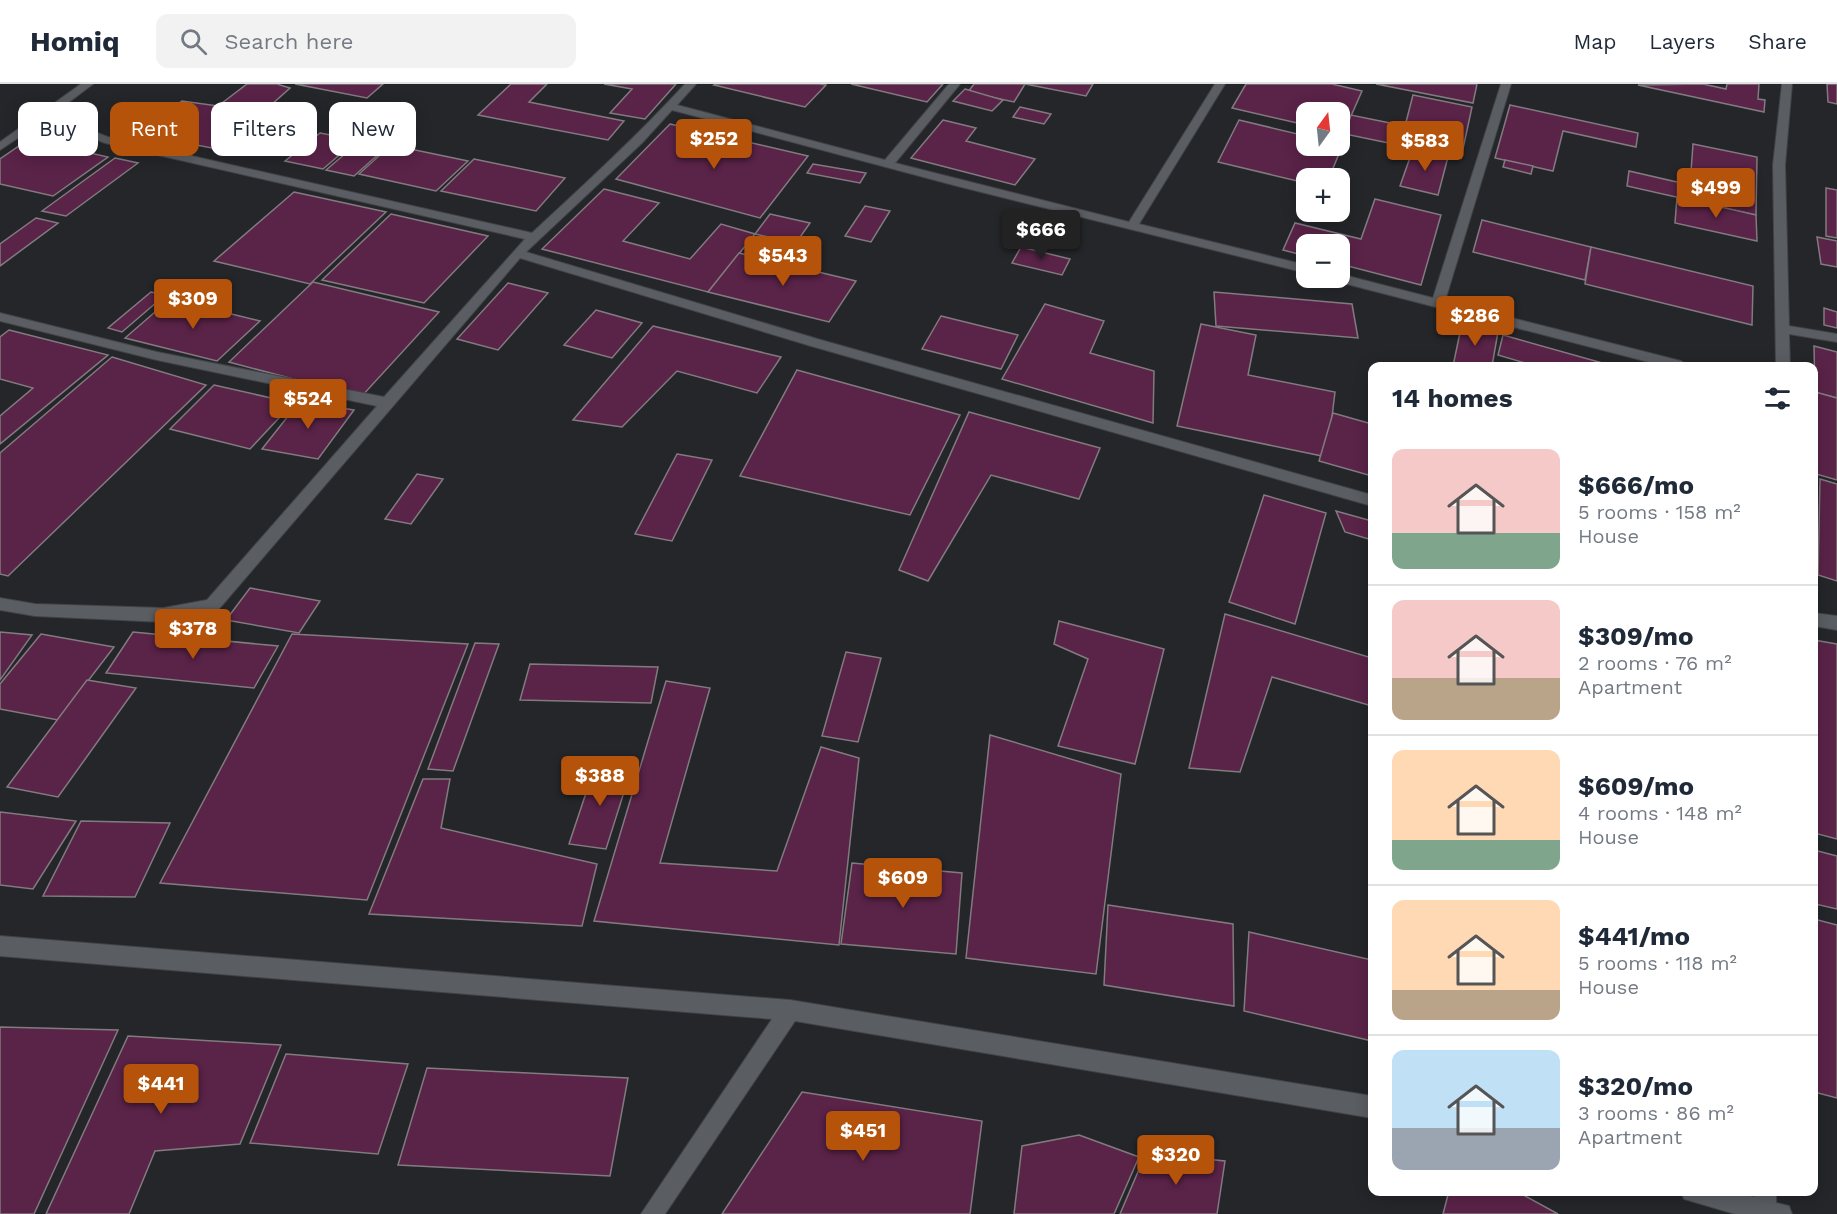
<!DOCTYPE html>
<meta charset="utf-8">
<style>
:root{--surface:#fff;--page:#f2f2f3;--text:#1f2937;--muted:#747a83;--line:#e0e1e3;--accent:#b45309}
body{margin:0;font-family:"Work Sans",sans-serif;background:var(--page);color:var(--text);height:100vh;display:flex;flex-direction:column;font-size:22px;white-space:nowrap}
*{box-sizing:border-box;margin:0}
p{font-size:20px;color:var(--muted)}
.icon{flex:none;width:33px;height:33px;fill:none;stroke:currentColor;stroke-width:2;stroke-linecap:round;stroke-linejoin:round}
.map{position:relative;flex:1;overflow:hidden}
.drawer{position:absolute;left:1368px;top:278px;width:450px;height:834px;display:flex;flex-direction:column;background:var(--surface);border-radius:12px;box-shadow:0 3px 15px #0003}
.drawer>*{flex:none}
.guide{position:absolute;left:18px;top:18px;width:570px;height:54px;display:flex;gap:12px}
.needle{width:39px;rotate:15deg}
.controls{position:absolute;left:1296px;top:18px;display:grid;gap:12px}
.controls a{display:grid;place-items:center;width:54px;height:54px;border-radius:12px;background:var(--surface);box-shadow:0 3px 15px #0003;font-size:30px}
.price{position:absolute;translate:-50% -51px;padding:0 14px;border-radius:6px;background:var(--accent);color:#fff;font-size:20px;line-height:39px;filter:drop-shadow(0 2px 3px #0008)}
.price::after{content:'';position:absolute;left:50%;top:36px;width:18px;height:14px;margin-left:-9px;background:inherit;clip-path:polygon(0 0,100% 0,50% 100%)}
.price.on{background:#222;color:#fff}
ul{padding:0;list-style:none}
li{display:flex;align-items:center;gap:18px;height:150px;padding:0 24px}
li+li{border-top:2px solid var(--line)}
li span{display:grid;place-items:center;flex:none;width:168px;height:120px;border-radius:12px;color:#555}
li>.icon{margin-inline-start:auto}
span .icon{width:72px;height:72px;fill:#fffc;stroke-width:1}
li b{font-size:26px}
h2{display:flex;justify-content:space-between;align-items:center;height:72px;padding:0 24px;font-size:26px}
.pill{padding:0 21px;border-radius:12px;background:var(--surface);box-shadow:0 3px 15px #0003;font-size:21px;line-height:54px}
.pill.on{background:var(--accent);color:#fff}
header{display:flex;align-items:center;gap:36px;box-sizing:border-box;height:84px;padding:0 30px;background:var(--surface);border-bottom:2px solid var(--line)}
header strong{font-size:28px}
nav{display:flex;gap:33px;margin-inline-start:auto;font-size:21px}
.search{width:420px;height:54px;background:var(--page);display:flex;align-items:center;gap:15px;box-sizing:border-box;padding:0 21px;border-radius:12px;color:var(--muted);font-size:22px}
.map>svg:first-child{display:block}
.building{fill:#5a2348;stroke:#817b7f;stroke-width:1.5}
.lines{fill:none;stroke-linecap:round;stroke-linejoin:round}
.minor-casing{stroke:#414347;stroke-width:2}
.secondary-casing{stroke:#414347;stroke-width:2}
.minor{fill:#5a5d62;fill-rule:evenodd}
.secondary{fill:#5a5d62;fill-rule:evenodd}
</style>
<header>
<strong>Homiq</strong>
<div class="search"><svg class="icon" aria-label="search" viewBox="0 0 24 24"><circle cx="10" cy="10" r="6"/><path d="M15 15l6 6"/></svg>Search here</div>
<nav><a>Map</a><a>Layers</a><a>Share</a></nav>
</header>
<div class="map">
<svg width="1837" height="1130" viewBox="0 0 1837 1130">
<rect width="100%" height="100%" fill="#24262a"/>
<g class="building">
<path d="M247,0H277L290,4L251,39L266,41L232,68L136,49L182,17L218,22Z"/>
<path d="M295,0H383L367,14Z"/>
<path d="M511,0H547L529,18L624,37L608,56L478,31Z"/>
<path d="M604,0H676L645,35L610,29L632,5Z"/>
<path d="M716,0H820L826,1L805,23L714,1Z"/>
<path d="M851,0H943L927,18Z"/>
<path d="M974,0H1093L1086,12L1025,0L1014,18L968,8Z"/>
<path d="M1246,0H1332L1362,7L1343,50L1340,49V28H1306V41L1232,24Z"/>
<path d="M1376,0H1477L1473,19Z"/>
<path d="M1703,0L1726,5L1727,0H1759L1758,15L1765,16L1764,28L1638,1Z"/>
<path d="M1827,0H1837V20L1828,18Z"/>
<path d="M965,5L1003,16L992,27L953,17Z"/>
<path d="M1413,11L1472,23L1461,74L1345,50L1351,31L1405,42Z"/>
<path d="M1510,21L1638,49L1636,63L1563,47L1553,87L1495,74Z"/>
<path d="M1020,23L1051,30L1044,40L1013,33Z"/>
<path d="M943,36L976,44L966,57L1035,75L1015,101L911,74Z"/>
<path d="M1239,36L1306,52V62L1343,60L1329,94H1306V99L1218,78Z"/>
<path d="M670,40L808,72L760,134L616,95Z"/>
<path d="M320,49L357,56L323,85L285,77Z"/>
<path d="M365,53L392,58L354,92L326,86Z"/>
<path d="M29,55L108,73L53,112L0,100V75Z"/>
<path d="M1693,60L1757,73L1756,131L1627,102L1629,87L1690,101Z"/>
<path d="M391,61L468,77L436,107L359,90Z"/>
<path d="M1413,65L1448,73L1438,111L1400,102Z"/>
<path d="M115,74L138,79L66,132L42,127Z"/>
<path d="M474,75L565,94L536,127L441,107Z"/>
<path d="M1505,76L1533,82L1531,90L1503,83Z"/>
<path d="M813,80L866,89L860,99L807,89Z"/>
<path d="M1826,104L1837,106V154L1826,152Z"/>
<path d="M604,105L659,119L623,157L690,175L721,140L755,150L708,208L542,165Z"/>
<path d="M294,108L386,128L310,200L214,177Z"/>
<path d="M1677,113L1756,131L1757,157L1675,139Z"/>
<path d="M1375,115L1441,131L1421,201L1340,180V160H1306V172L1283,166L1295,139L1361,155Z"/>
<path d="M865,122L890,127L871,158L845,152Z"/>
<path d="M391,130L488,152L424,219L322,196Z"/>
<path d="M770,130L810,139L796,159L755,150Z"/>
<path d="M36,134L58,139L0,182V160Z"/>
<path d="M1482,136L1591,163L1585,196L1473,168Z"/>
<path d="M1817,153L1837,157V183L1821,180Z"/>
<path d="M1021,163L1070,175L1062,191L1012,179Z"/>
<path d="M1591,163L1753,202L1752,241L1585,200Z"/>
<path d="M739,169L856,197L829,238L708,208Z"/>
<path d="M313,198L439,228L361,313L229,278Z"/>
<path d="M508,199L548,209L498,266L457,255Z"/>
<path d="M151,208L165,211L122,248L108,244Z"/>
<path d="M1214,208L1352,220L1358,254L1216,242Z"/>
<path d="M170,215L260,237L217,277L125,254Z"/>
<path d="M1045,220L1104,237L1090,269L1154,287L1153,339L1002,295Z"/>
<path d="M1824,224L1837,228V244L1824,241Z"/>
<path d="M596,226L642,239L612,274L564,261Z"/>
<path d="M941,232L1018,251L1001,285L922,265Z"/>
<path d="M1462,239L1498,248L1492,282H1453Z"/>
<path d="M1201,240L1256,251L1248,291L1335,308L1327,373L1177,342Z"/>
<path d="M653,242L781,273L757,309L677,287L622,343L573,336Z"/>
<path d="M9,246L108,271L0,360V332L33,304L0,295V253Z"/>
<path d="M1503,251L1613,282H1535L1498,271Z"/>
<path d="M1814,262L1837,268V314L1815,308Z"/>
<path d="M112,273L206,301L8,492L0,490V369Z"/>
<path d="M797,286L960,331L910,431L740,392Z"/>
<path d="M214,301L293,319L250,365L170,345Z"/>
<path d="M1815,308L1837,314V396L1816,390Z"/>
<path d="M300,317L354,326L318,375L262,365Z"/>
<path d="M969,328L1100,364L1079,415L991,391L928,497L899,486Z"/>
<path d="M1333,329L1372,340V392L1319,377Z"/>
<path d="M677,370L712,376L672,457L635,450Z"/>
<path d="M417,390L443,395L411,440L385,435Z"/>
<path d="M1820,395L1837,400V497L1818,491Z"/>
<path d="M1264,411L1326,429L1295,540L1229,518Z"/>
<path d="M1336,427L1372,437V456L1345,448Z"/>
<path d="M250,504L320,517L299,549L226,536Z"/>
<path d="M1225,530L1372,574V622L1272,593L1240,688L1189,684Z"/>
<path d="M1059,537L1164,565L1135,680L1058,662L1088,575L1054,560Z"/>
<path d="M0,548L32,551L0,596Z"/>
<path d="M133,548L278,562L254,604L106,589Z"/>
<path d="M41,550L114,563L58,636L0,625V600Z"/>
<path d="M292,550L468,560L367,816L160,799Z"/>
<path d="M1814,556L1837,560V755L1814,749Z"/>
<path d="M475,559L499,560L453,687L428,685Z"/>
<path d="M846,568L881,574L858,658L822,652Z"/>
<path d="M530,580L658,583L651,619L520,616Z"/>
<path d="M87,596L136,604L58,713L7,703Z"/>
<path d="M666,597L710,604L660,779L777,787L821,663L859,674L839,861L594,837Z"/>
<path d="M990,651L1121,690L1096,890L966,874Z"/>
<path d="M595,682L631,686L606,765L569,760Z"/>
<path d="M423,695H450L441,744L597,780L582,842L369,830Z"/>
<path d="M0,728L76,737L33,805L0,801Z"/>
<path d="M81,737L170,739L135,813L43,812Z"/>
<path d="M1814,766L1837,772V825L1815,820Z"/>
<path d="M852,779L962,789L956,870L841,860Z"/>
<path d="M1108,821L1233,840L1234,922L1104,901Z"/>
<path d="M1814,835L1837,841V1014L1814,1008Z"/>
<path d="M1249,848L1372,876V957L1244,927Z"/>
<path d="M0,943L118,946L34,1130H0Z"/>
<path d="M128,952L281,961L240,1060L155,1067L129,1130H46Z"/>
<path d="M286,970L408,980L378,1070L250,1059Z"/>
<path d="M427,984L628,994L610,1092L398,1081Z"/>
<path d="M802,1008L982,1037L970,1130H722Z"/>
<path d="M1079,1051L1139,1073L1114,1130H1014L1022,1062Z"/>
<path d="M1146,1069L1225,1077L1217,1130H1120Z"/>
<path d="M1449,1107H1516L1558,1130H1443Z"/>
</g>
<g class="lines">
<g class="minor-casing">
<g id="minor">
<path d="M81,0H93L52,31L108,53L532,149C585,100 638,51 685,0H696L677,21L885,76L949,0H960L895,79L1129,138L1215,0H1225L1139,140L1306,181V189L957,102L672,26L642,59L526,168L821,256L1372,411V422L811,262L520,174L218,526L163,538L35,532L0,526V514L35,520L163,524L207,516L377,322L157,276L0,237V229L157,268L384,313L525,155L105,59L45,36L0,66V58Z"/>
<path d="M1501,0H1511L1445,217L1681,277L1688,282H1664L1335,197L1333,194H1340V190L1433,214Z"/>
<path d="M1782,0H1792L1785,81L1789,242L1837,250V258L1789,250L1790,282H1776L1773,81Z"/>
<path d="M1814,529L1837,532V546L1814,542Z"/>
<path d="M0,852L790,916L1372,1012V1034L795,937L665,1130H641L772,935L0,872Z"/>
<path d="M1681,1107H1733L1754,1113V1107H1776V1127L1775,1130H1735L1684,1115Z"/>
</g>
</g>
<g class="secondary-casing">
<path id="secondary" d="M1765,1116L1789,1122L1792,1130H1752L1757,1119Z"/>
</g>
<use href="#minor" class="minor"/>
<use href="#secondary" class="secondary"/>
</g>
</svg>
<div class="controls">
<a><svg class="needle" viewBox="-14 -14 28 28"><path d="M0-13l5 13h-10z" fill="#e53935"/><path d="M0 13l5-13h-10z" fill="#747a83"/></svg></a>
<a>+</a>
<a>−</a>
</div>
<b class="price" style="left:714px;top:86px">$252</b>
<b class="price" style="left:1425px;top:88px">$583</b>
<b class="price" style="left:1716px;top:135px">$499</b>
<b class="price on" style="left:1041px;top:177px">$666</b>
<b class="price" style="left:783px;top:203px">$543</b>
<b class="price" style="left:193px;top:246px">$309</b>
<b class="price" style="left:1475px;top:263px">$286</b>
<b class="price" style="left:308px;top:346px">$524</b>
<b class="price" style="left:193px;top:576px">$378</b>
<b class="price" style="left:600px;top:723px">$388</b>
<b class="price" style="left:903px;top:825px">$609</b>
<b class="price" style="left:161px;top:1031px">$441</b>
<b class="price" style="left:863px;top:1078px">$451</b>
<b class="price" style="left:1176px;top:1102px">$320</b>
<div class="guide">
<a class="pill">Buy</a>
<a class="pill on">Rent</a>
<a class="pill">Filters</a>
<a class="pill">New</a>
</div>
<section class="drawer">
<h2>14 homes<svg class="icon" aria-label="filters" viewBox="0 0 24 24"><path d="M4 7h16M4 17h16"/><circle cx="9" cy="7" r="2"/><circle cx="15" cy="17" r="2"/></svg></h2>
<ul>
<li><span style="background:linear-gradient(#f6c9c9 70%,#7fa58c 0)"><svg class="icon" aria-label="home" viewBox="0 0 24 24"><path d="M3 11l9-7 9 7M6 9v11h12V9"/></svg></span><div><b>$666/mo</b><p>5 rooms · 158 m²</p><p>House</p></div></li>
<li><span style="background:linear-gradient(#f6c9c9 65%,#b9a48a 0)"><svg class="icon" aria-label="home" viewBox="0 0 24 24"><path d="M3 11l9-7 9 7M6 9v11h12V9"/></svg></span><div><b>$309/mo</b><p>2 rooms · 76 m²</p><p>Apartment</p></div></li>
<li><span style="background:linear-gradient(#ffd9b3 75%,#7fa58c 0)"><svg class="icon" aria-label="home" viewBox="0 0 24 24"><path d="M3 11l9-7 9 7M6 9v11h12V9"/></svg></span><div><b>$609/mo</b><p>4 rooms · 148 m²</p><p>House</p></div></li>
<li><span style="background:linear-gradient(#ffd9b3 75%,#b9a48a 0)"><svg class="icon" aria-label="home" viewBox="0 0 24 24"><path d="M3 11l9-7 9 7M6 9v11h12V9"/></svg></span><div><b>$441/mo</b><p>5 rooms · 118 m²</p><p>House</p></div></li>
<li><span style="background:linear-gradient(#bfe0f5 65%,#9aa5b1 0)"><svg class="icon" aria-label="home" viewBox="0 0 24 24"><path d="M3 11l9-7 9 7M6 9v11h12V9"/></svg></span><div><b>$320/mo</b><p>3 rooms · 86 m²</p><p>Apartment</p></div></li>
</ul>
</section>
</div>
